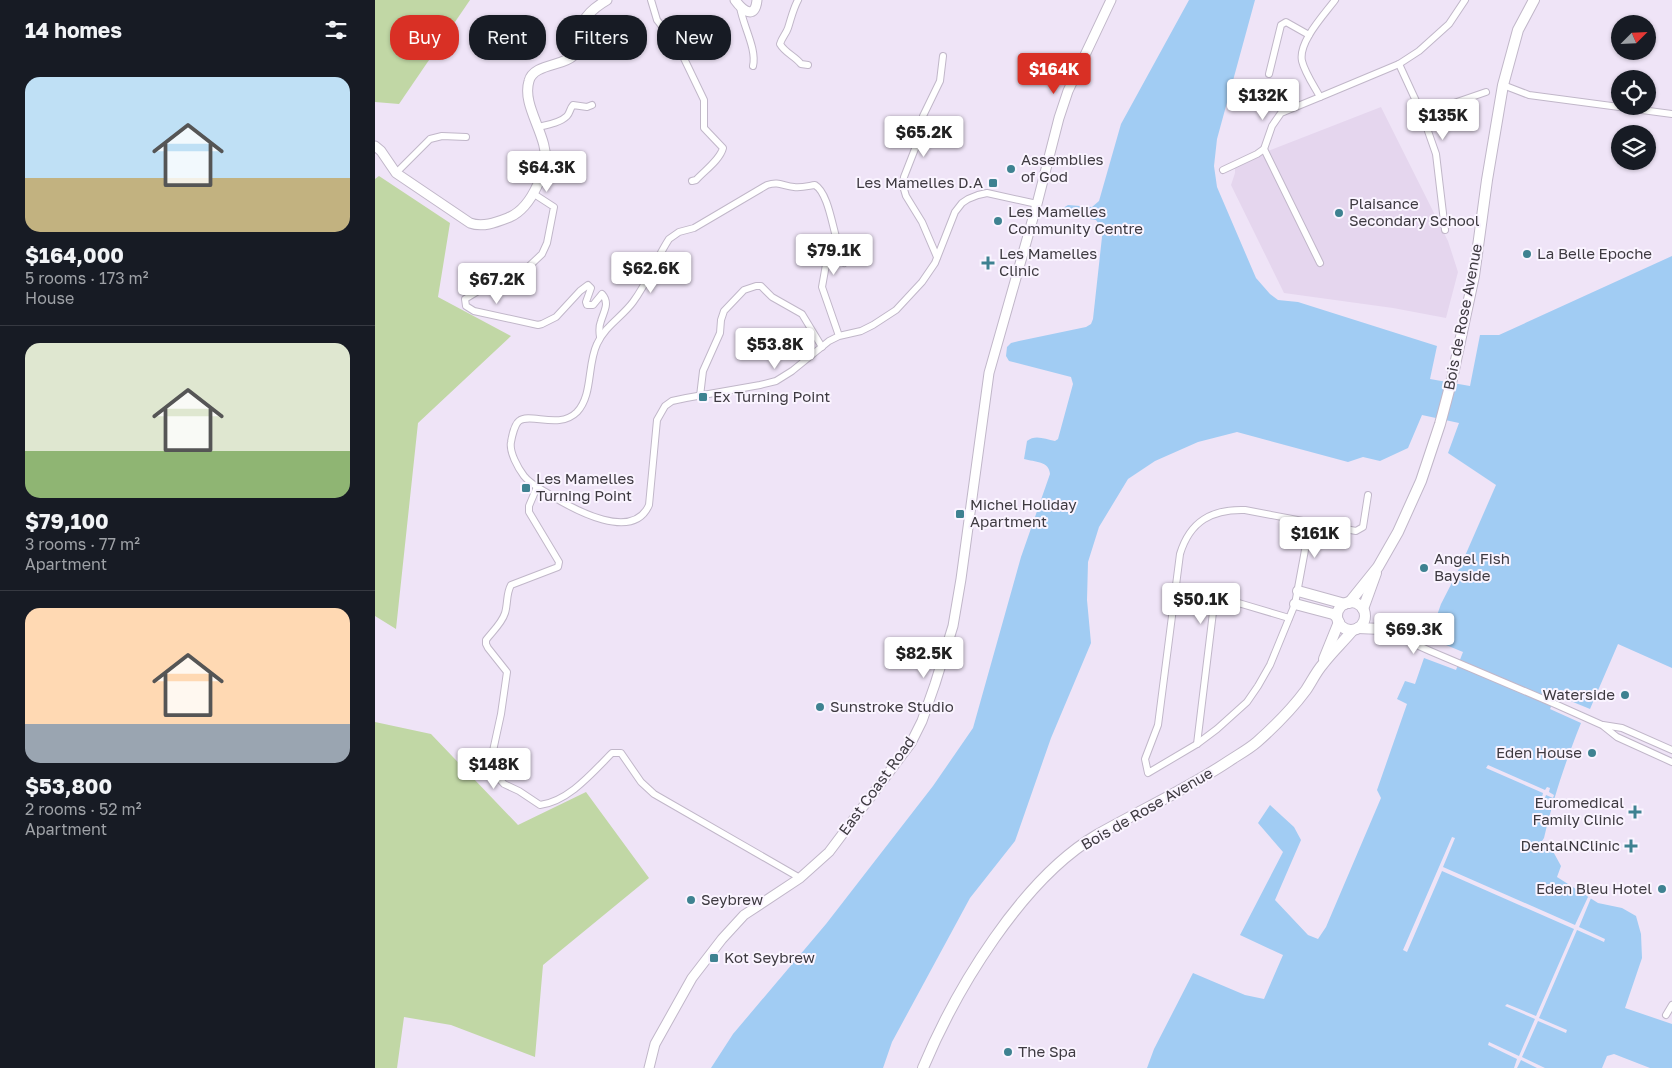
<!DOCTYPE html>
<meta charset="utf-8">
<style>
:root{--surface:#171b24;--page:#242831;--text:#f1f3f6;--muted:#9ea1a6;--line:#363941;--accent:#d93025}
body{margin:0;font-family:"Golos Text",sans-serif;background:var(--page);color:var(--text);height:100vh;display:flex;flex-direction:column;font-size:19px;white-space:nowrap}
*{box-sizing:border-box;margin:0}
p{font-size:16px;color:var(--muted)}
.icon{flex:none;width:28px;height:28px;fill:none;stroke:currentColor;stroke-width:2;stroke-linecap:round;stroke-linejoin:round}
.map{position:relative;flex:1;overflow:hidden}
.side{display:flex;flex-direction:column;background:var(--surface);width:375px}
.side>*{flex:none}
.banner{position:absolute;left:15px;top:15px;width:475px;height:45px;display:flex;gap:10px}
.needle{width:32px;rotate:66deg}
.fabs{position:absolute;left:1236px;top:15px;display:grid;gap:10px}
.fabs a{display:grid;place-items:center;width:45px;height:45px;border-radius:50%;background:var(--surface);box-shadow:0 1px 4px #0004;font-size:25px}
.price{position:absolute;translate:-50% -42px;padding:0 11px;border-radius:5px;background:#fff;color:#222;font-size:16px;line-height:32px;filter:drop-shadow(0 1px 2px #0008)}
.price::after{content:'';position:absolute;left:50%;top:30px;width:15px;height:11px;margin-left:-8px;background:inherit;clip-path:polygon(0 0,100% 0,50% 100%)}
.price.current{background:var(--accent);color:#fff}
ul{padding:0;list-style:none}
li{display:grid;align-content:center;gap:10px;height:265px;padding:0 25px}
li+li{border-top:1px solid var(--line)}
li span{display:grid;place-items:center;height:155px;border-radius:15px;color:#555}
li>.icon{margin-inline-start:auto}
span .icon{width:90px;height:90px;fill:#fffc;stroke-width:1}
li b{font-size:21px}
h2{display:flex;justify-content:space-between;align-items:center;height:60px;padding:0 25px;font-size:21px}
.tag{padding:0 18px;border-radius:20px;background:var(--surface);box-shadow:0 1px 4px #0004;font-size:18px;line-height:45px}
.tag.current{background:var(--accent);color:#fff}
main{display:flex;flex:1;min-height:0}
.map>svg:first-child{display:block}
.built{fill:#e5d6ee}
.green{fill:#c1d7a5}
.water{fill:#a1ccf3}
.pier{fill:#efe4f7}
.lines{fill:none;stroke-linecap:round;stroke-linejoin:round}
.street-casing{stroke:#c1b7c9;stroke-width:8}
.secondary-casing{stroke:#c1b7c9;stroke-width:11}
.primary-casing{stroke:#c1b7c9;stroke-width:12}
.street{stroke:#fff;stroke-width:6}
.secondary{stroke:#fff;stroke-width:9}
.primary{stroke:#fff;stroke-width:10}
.poi-dot{fill:#3e8291;stroke:#faf4ff;stroke-width:2}
.labels{text-anchor:middle;stroke-width:4;stroke-linejoin:round;paint-order:stroke}
.poi-label{font-size:15px;fill:#3e3a41;stroke:#faf4ff;text-anchor:start}
.street-label{font-size:15px;fill:#3e3a41;stroke:#faf4ff}
</style>
<main>
<section class="side">
<h2>14 homes<svg class="icon" aria-label="filters" viewBox="0 0 24 24"><path d="M4 7h16M4 17h16"/><circle cx="9" cy="7" r="2"/><circle cx="15" cy="17" r="2"/></svg></h2>
<ul>
<li><span style="background:linear-gradient(#bfe0f5 65%,#c2b280 0)"><svg class="icon" aria-label="home" viewBox="0 0 24 24"><path d="M3 11l9-7 9 7M6 9v11h12V9"/></svg></span><div><b>$164,000</b><p>5 rooms · 173 m²</p><p>House</p></div></li>
<li><span style="background:linear-gradient(#dfe7d0 70%,#8fb573 0)"><svg class="icon" aria-label="home" viewBox="0 0 24 24"><path d="M3 11l9-7 9 7M6 9v11h12V9"/></svg></span><div><b>$79,100</b><p>3 rooms · 77 m²</p><p>Apartment</p></div></li>
<li><span style="background:linear-gradient(#ffd9b3 75%,#9aa5b1 0)"><svg class="icon" aria-label="home" viewBox="0 0 24 24"><path d="M3 11l9-7 9 7M6 9v11h12V9"/></svg></span><div><b>$53,800</b><p>2 rooms · 52 m²</p><p>Apartment</p></div></li>
</ul>
</section>
<div class="map">
<svg width="1297" height="1068" viewBox="0 0 1297 1068">
<rect width="100%" height="100%" fill="#efe4f7"/>
<path class="built" d="M1006,107L1073,241L1083,272L1071,318L1018,308L909,293L856,185L860,173V164Z"/>
<g class="green">
<path d="M0,0H95L24,104L0,102Z"/>
<path d="M4,176L75,223L63,297L136,336L43,423L21,629L0,616V179Z"/>
<path d="M0,722L56,734L143,825L211,792L274,878L168,965L160,1057L76,1025L29,1017L22,1068H0Z"/>
</g>
<path class="water" d="M814,0H880L842,139L839,166L842,187L881,278L895,294L903,300L923,302L1062,346L1055,379L1095,386L1105,335H1124L1297,256V668L1243,644L1215,709L1181,695L1175,709L1206,723C1190,763 1179,796 1169,838L1167,841L1174,844L1186,866L1182,877L1223,903L1247,908L1261,916L1266,934L1267,958L1250,1008L1297,1024V1068H1275L1239,1054L1232,1056L1227,1068H772L779,1049L818,973L870,995L889,999L908,955L865,935L908,852L883,823L895,805L919,827L926,840L900,900L933,935L943,939L951,927L1006,798L1002,790L1032,704L1022,699L1030,681L1040,684L1049,658L1081,670L1088,652L1054,638L1066,604L1086,565L1121,485L1073,453L1084,423L1047,415L1033,448L1005,461L988,457L973,462L862,432L823,442L780,461L753,479L724,527L713,562L712,600L716,643L676,738L640,841L595,898L517,1042L508,1068H336L358,1034L451,924L558,786L598,728L646,557L675,474C674,461 660,462 649,459L652,441C660,434 670,439 680,441L683,439L698,384L696,377L634,361L631,356L632,347L636,343L644,341L711,327L716,324L718,319L727,237L726,227L721,220L690,215L688,208L693,205L717,207L724,201L746,124Z"/>
<g class="pier">
<path d="M1113,765L1170,790L1172,787L1175,788L1174,792L1179,795L1178,798L1171,795L1170,798L1167,797L1168,793L1111,768Z"/>
<path d="M1077,837L1080,838L1068,867L1200,925L1213,897L1216,898L1204,927L1230,939L1229,942L1202,930L1164,1018L1192,1030L1191,1033L1163,1021L1147,1057L1170,1068H1162L1146,1060L1142,1068H1139L1142,1059L1113,1045L1114,1042L1144,1056L1160,1019L1130,1006L1132,1004L1161,1016L1199,929L1067,871L1032,952L1028,950Z"/>
</g>
<g class="lines">
<g class="street-casing">
<g id="street">
<path d="M276,0L282,20L304,48L329,100V128L348,148C345,160 329,171 321,180L317,181"/>
<path d="M423,0C418,9 416,19 413,28C411,34 407,37 405,44C410,53 420,56 426,64L433,65"/>
<path d="M960,0C949,15 923,42 927,61C930,73 939,86 945,97L1024,64L1044,51L1074,24L1090,0"/>
<path d="M365,7C368,26 382,49 378,66"/>
<path d="M1024,64L1047,114L1061,154L1070,230"/>
<path d="M894,74L906,25L911,22L934,35"/>
<path d="M1128,85L1154,95L1297,114"/>
<path d="M1047,114L1111,92"/>
<path d="M163,127C172,125 185,123 192,116C195,113 195,108 198,105L212,107L217,105"/>
<path d="M889,149L945,263"/>
<path d="M848,170L882,154L889,149L897,126L906,113L945,97"/>
<path d="M21,173L55,139L67,136L91,137"/>
<path d="M159,194L179,207L172,243L167,254L149,271L118,282L90,299L91,306L99,311L163,325L167,324L181,317L205,291L213,285L216,288L211,302L212,305H218L227,294C235,303 229,311 226,321C224,326 224,331 225,337"/>
<path d="M562,257L547,222L531,196L528,186L529,177L545,136L548,116L565,81L568,56"/>
<path d="M464,336L447,287L452,259H462L469,263L471,258C468,252 464,246 462,240C457,225 453,193 440,185C433,186 426,188 419,187C408,186 404,181 392,185L319,228L304,232L294,239C281,259 273,282 258,302C247,317 230,326 222,344C212,365 218,395 202,412C184,430 155,412 144,421C140,424 137,436 136,442C134,452 143,468 149,476C156,485 168,490 177,496C200,510 258,542 274,505L282,420L290,406L297,401L311,398L385,385L401,381L417,371L454,341L464,336L486,331L498,325L521,310L547,282L560,263L580,212L587,203L593,199L603,195L612,193L662,204"/>
<path d="M325,396L328,371L345,333L346,320L349,311L369,290L381,286H386L397,297L427,314L447,347"/>
<path d="M162,487L154,506V512L184,562L183,567L136,585C131,594 133,603 130,613C127,623 117,632 111,640V644L113,648L132,672L126,714L116,760V767L119,773L129,784L144,791L165,805C194,801 217,773 237,753H246L266,782L279,794L425,878"/>
<path d="M935,523L920,604L895,665L883,686L872,702L842,729L822,744L773,773L770,759L783,725L805,554C815,521 837,509 870,510L981,531L988,527L993,495"/>
<path d="M1006,629L1055,651L1180,704L1227,725L1242,737L1297,762"/>
<path d="M1228,725L1247,728L1297,750"/>
<path d="M822,744L839,604L842,601L850,599L914,618"/>
<path d="M1291,1015L1297,1005"/>
</g>
</g>
<g class="secondary-casing">
<g id="secondary">
<path d="M360,0C368,11 380,20 382,0"/>
<path d="M0,146L6,151L21,173L95,223C108,228 122,222 135,217C148,211 156,199 162,186C165,180 169,173 170,165C175,137 146,107 154,81C158,64 188,66 198,56C205,49 203,39 205,31C208,16 220,7 232,0"/>
<path d="M274,1068L280,1044L317,978L347,939L369,915L425,878L454,852L536,743L547,721L560,684L578,626L586,579L614,373L662,204L684,118L693,91L736,0"/>
</g>
</g>
<g class="primary-casing">
<g id="primary">
<path d="M923,591L970,604"/>
<circle cx="976" cy="616" r="14"/>
<path d="M974,603L1003,567L1023,532L1046,481L1065,424L1077,379L1099,276L1112,180L1128,85L1143,30L1159,0"/>
<path d="M920,604L958,614L962,617"/>
<path d="M988,609L1001,573"/>
<path d="M983,628L1006,629"/>
<path d="M949,659L964,622"/>
<path d="M548,1068C581,989 647,879 722,835C766,810 812,789 854,761C863,755 874,749 882,742C900,726 917,709 931,690C937,681 941,672 948,664C957,652 968,642 978,630"/>
</g>
</g>
<use href="#street" class="street"/>
<use href="#secondary" class="secondary"/>
<use href="#primary" class="primary"/>
</g>
<g class="poi-dot">
<circle cx="636" cy="169" r="5"/>
<rect x="613" y="178" width="10" height="10" rx="2.5"/>
<circle cx="964" cy="213" r="5"/>
<circle cx="623" cy="221" r="5"/>
<circle cx="1152" cy="254" r="5"/>
<path d="M610.5 255.5h5v5h5v5h-5v5h-5v-5h-5v-5h5z"/>
<rect x="323" y="392" width="10" height="10" rx="2.5"/>
<rect x="146" y="483" width="10" height="10" rx="2.5"/>
<rect x="580" y="509" width="10" height="10" rx="2.5"/>
<circle cx="1049" cy="568" r="5"/>
<circle cx="1250" cy="695" r="5"/>
<circle cx="445" cy="707" r="5"/>
<circle cx="1217" cy="753" r="5"/>
<path d="M1257.5 804.5h5v5h5v5h-5v5h-5v-5h-5v-5h5z"/>
<path d="M1253.5 838.5h5v5h5v5h-5v5h-5v-5h-5v-5h5z"/>
<circle cx="1287" cy="889" r="5"/>
<circle cx="316" cy="900" r="5"/>
<rect x="334" y="953" width="10" height="10" rx="2.5"/>
<circle cx="633" cy="1052" r="5"/>
</g>
<g class="labels">
<g class="poi-label">
<text x="646" y="165">Assemblies<tspan x="646" dy="17">of God</tspan></text>
<text x="608" y="188" text-anchor="end">Les Mamelles D.A</text>
<text x="974" y="209">Plaisance<tspan x="974" dy="17">Secondary School</tspan></text>
<text x="633" y="217">Les Mamelles<tspan x="633" dy="17">Community Centre</tspan></text>
<text x="624" y="259">Les Mamelles<tspan x="624" dy="17">Clinic</tspan></text>
<text x="1162" y="259">La Belle Epoche</text>
<text x="338" y="402">Ex Turning Point</text>
<text x="161" y="484">Les Mamelles<tspan x="161" dy="17">Turning Point</tspan></text>
<text x="595" y="510">Michel Holiday<tspan x="595" dy="17">Apartment</tspan></text>
<text x="1059" y="564">Angel Fish<tspan x="1059" dy="17">Bayside</tspan></text>
<text x="1240" y="700" text-anchor="end">Waterside</text>
<text x="455" y="712">Sunstroke Studio</text>
<text x="1207" y="758" text-anchor="end">Eden House</text>
<text x="1249" y="808" text-anchor="end">Euromedical<tspan x="1249" dy="17">Family Clinic</tspan></text>
<text x="1245" y="851" text-anchor="end">DentalNClinic</text>
<text x="1277" y="894" text-anchor="end">Eden Bleu Hotel</text>
<text x="326" y="905">Seybrew</text>
<text x="349" y="963">Kot Seybrew</text>
<text x="643" y="1057">The Spa</text>
</g>
<g class="street-label">
<text transform="translate(1088 317) rotate(-79)" y="5">Bois de Rose Avenue</text>
<text transform="translate(502 786) rotate(-54)" y="5">East Coast Road</text>
<text transform="translate(772 809) rotate(-30)" y="5">Bois de Rose Avenue</text>
</g>
</g>
</svg>
<div class="fabs">
<a><svg class="needle" viewBox="-14 -14 28 28"><path d="M0-13l5 13h-10z" fill="#e53935"/><path d="M0 13l5-13h-10z" fill="#9ea1a6"/></svg></a>
<a><svg class="icon" aria-label="locate" viewBox="0 0 24 24"><circle cx="12" cy="12" r="6"/><path d="M12 2v4M12 18v4M2 12h4M18 12h4"/></svg></a>
<a><svg class="icon" aria-label="layers" viewBox="0 0 24 24"><path d="M12 4l9 5-9 5-9-5zM3 14l9 5 9-5"/></svg></a>
</div>
<b class="price current" style="left:679px;top:95px">$164K</b>
<b class="price" style="left:888px;top:121px">$132K</b>
<b class="price" style="left:1068px;top:141px">$135K</b>
<b class="price" style="left:549px;top:158px">$65.2K</b>
<b class="price" style="left:172px;top:193px">$64.3K</b>
<b class="price" style="left:459px;top:276px">$79.1K</b>
<b class="price" style="left:276px;top:294px">$62.6K</b>
<b class="price" style="left:122px;top:305px">$67.2K</b>
<b class="price" style="left:400px;top:370px">$53.8K</b>
<b class="price" style="left:940px;top:559px">$161K</b>
<b class="price" style="left:826px;top:625px">$50.1K</b>
<b class="price" style="left:1039px;top:655px">$69.3K</b>
<b class="price" style="left:549px;top:679px">$82.5K</b>
<b class="price" style="left:119px;top:790px">$148K</b>
<div class="banner">
<a class="tag current">Buy</a>
<a class="tag">Rent</a>
<a class="tag">Filters</a>
<a class="tag">New</a>
</div>
</div>
</main>
